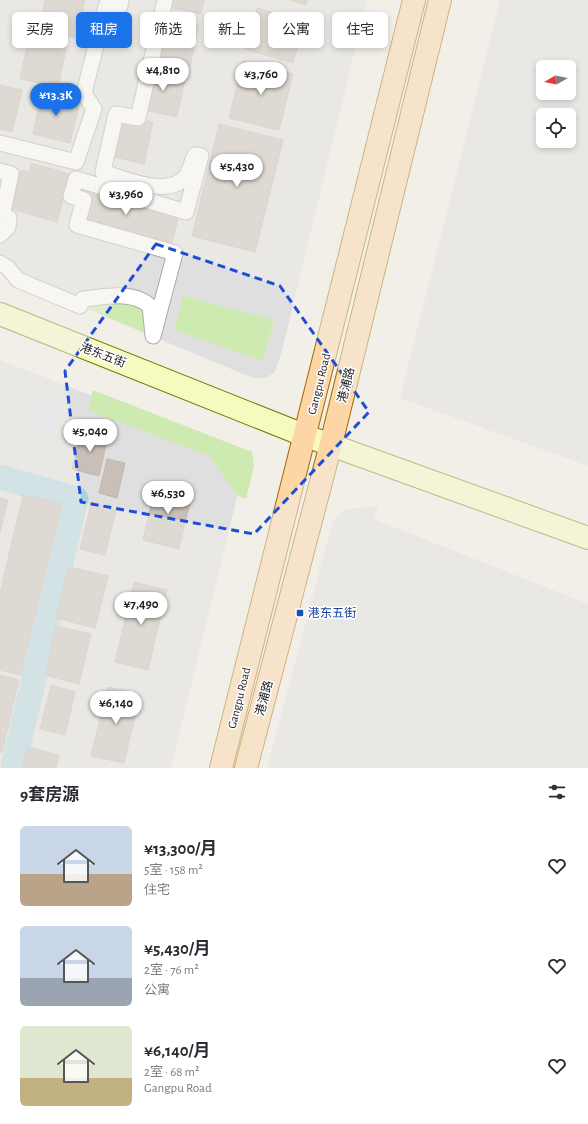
<!DOCTYPE html>
<html lang="zh">
<meta charset="utf-8">
<style>
:root{--surface:#fff;--page:#f7f7f7;--text:#2b2b33;--muted:#7c7c81;--accent:#1a73e8}
body{margin:0;font-family:"Alegreya Sans","Noto Sans SC",sans-serif;background:var(--page);color:var(--text);height:100vh;display:flex;flex-direction:column;font-size:15px;white-space:nowrap}
*{box-sizing:border-box;margin:0}
p{font-size:13px;color:var(--muted)}
.icon{flex:none;width:22px;height:22px;fill:none;stroke:currentColor;stroke-width:2;stroke-linecap:round;stroke-linejoin:round}
.map{position:relative;height:768px;overflow:hidden}
.sheet{display:flex;flex-direction:column;background:var(--surface);flex:1}
.sheet>*{flex:none}
.guide{position:absolute;left:12px;top:12px;width:564px;height:36px;display:flex;gap:8px}
.needle{width:26px;rotate:261deg}
.tools{position:absolute;left:536px;top:60px;display:grid;gap:8px}
.tools a{display:grid;place-items:center;width:40px;height:40px;border-radius:6px;background:var(--surface);box-shadow:0 2px 6px #0003;font-size:20px}
.price{position:absolute;translate:-50% -34px;padding:0 9px;border-radius:14px;background:#fff;color:#222;font-size:13px;line-height:26px;filter:drop-shadow(0 1px 2px #0008)}
.price::after{content:'';position:absolute;left:50%;top:24px;width:12px;height:9px;margin-left:-6px;background:inherit;clip-path:polygon(0 0,100% 0,50% 100%)}
.price.on{background:var(--accent);color:#fff}
ul{padding:0;list-style:none}
li{display:flex;align-items:center;gap:12px;height:100px;padding:0 20px}
li span{display:grid;place-items:center;flex:none;width:112px;height:80px;border-radius:6px;color:#555}
li>.icon{margin-inline-start:auto}
span .icon{width:48px;height:48px;fill:#fffc;stroke-width:1}
li b{font-size:17px}
h2{display:flex;justify-content:space-between;align-items:center;height:48px;padding:0 20px;font-size:17px}
.tag{padding:0 14px;border-radius:6px;background:var(--surface);box-shadow:0 2px 6px #0003;font-size:14px;line-height:36px}
.tag.on{background:var(--accent);color:#fff}
.map>svg:first-child{display:block}
.residential{fill:#e0dfdf;fill-rule:evenodd}
.grass{fill:#cdebb0}
.plaza{fill:#dddde8}
.lines{fill:none;stroke-linecap:round;stroke-linejoin:round}
.river{stroke:#aad3df;stroke-width:25}
.building{fill:#c7bfb8;stroke:#c4b6ab}
.street-casing{stroke:#a9a9a9;stroke-width:17}
.secondary-casing{stroke:#707d05;stroke-width:24}
.primary-casing{stroke:#a06b00;stroke-width:24}
.street{stroke:#fff;stroke-width:15}
.secondary{stroke:#f7fabf;stroke-width:22}
.primary{stroke:#fcd6a4;stroke-width:22}
.marked{fill:none;stroke:#1d4ed8;stroke-width:3;stroke-dasharray:8 5;stroke-linejoin:round}
.transit-dot{fill:#1a4fb4;stroke:#fff;stroke-width:1.5}
.labels{text-anchor:middle;stroke-width:3;stroke-linejoin:round;paint-order:stroke}
.street-label{font-size:12px;fill:#222;stroke:#fff}
.transit-label{font-size:12px;fill:#164399;stroke:#fff;text-anchor:start}
</style>
<div class="map">
<svg width="588" height="768" viewBox="0 0 588 768">
<rect width="100%" height="100%" fill="#f2efe9"/>
<g class="residential">
<path d="M0,0H367L282,351L275,372L266,378H253L0,273Z"/>
<path d="M500,0H588V466L400,398ZM543,67H569V93H543ZM543,115H569V141H543Z"/>
<path d="M0,360L247,456L171,768H0Z"/>
<path d="M378,506L374,519L588,604V768H267L333,520L347,509Z"/>
</g>
<g class="grass">
<path d="M183,296L274,320L263,361L175,330Z"/>
<path d="M83,299L150,306L153,336L80,306Z"/>
<path d="M93,390L252,452L254,466L246,499L238,496L209,456L88,410Z"/>
</g>
<path class="plaza" d="M31,397L61,406L53,435L24,425Z"/>
<g class="lines">
<path class="river" d="M0,477L76,499L13,768"/>
</g>
<g class="building">
<path d="M45,0H85L77,38L39,29Z"/>
<path d="M165,0H204L201,14L164,6Z"/>
<path d="M290,0H307L306,5Z"/>
<path d="M257,8L305,22L293,63L245,49Z"/>
<path d="M162,17L199,25L190,67L152,59Z"/>
<path d="M29,37L67,45L58,87L20,79Z"/>
<path d="M243,61L293,74L279,130L229,118Z"/>
<path d="M149,66L186,75L177,117L139,109Z"/>
<path d="M0,85L22,90L12,132L0,129Z"/>
<path d="M42,92L80,101L70,143L33,134Z"/>
<path d="M116,114L153,122L144,164L106,155Z"/>
<path d="M219,124L283,140L255,252L192,236Z"/>
<path d="M31,163L70,174L57,222L11,209L21,170L29,172Z"/>
<path d="M76,179L180,210L170,252L77,225L84,200L71,196Z"/>
<path d="M82,430L108,436L99,476L72,469Z"/>
<path d="M107,459L125,463L117,498L99,493Z"/>
<path d="M157,481L193,489L179,549L143,540Z"/>
<path d="M23,495L62,504L21,675L0,670V593Z"/>
<path d="M0,498L8,500L0,533Z"/>
<path d="M91,504L116,510L105,555L80,549Z"/>
<path d="M69,567L108,576L95,628L56,618Z"/>
<path d="M134,582L167,590L148,670L115,662Z"/>
<path d="M56,626L91,634L79,684L45,675Z"/>
<path d="M0,675L19,680L2,753L0,752Z"/>
<path d="M51,685L75,692L65,735L40,729Z"/>
<path d="M108,687L140,695L124,763L91,756Z"/>
<path d="M28,747L59,755L56,768H23Z"/>
</g>
<g class="lines">
<g class="street-casing">
<g id="street">
<path d="M0,143L76,162L94,109L84,93L106,6H120L121,0"/>
<path d="M0,171L11,174L2,216L9,218L8,227L0,235"/>
<path d="M0,263L8,268L18,280L80,306L83,299C105,297 132,290 150,306L153,336L175,253L77,225L84,200L71,196L76,179L186,212L201,156L195,155C192,161 190,169 187,175C171,199 124,179 103,172L116,114L138,118L165,0"/>
</g>
</g>
<g class="secondary-casing">
<path id="secondary" d="M0,314L306,436L588,538"/>
</g>
<g class="primary-casing">
<g id="primary">
<path d="M221,768L414,0"/>
<path d="M246,768L331,444L440,0"/>
</g>
</g>
<use href="#street" class="street"/>
<use href="#secondary" class="secondary"/>
<use href="#primary" class="primary"/>
</g>
<path d="M0 0H588V768H0ZM156,244L280,286L369,412L254,534L81,502L65,371Z" fill="#f2efe9" fill-opacity=".55" fill-rule="evenodd"/>
<path class="marked" d="M156,244L280,286L369,412L254,534L81,502L65,371Z"/>
<rect class="transit-dot" x="296" y="609" width="8" height="8" rx="2"/>
<g class="labels">
<g class="street-label">
<text transform="translate(103 355) rotate(21)" y="4">港东五街</text>
<text transform="translate(319 384) rotate(-76)" y="4">Gangpu Road</text>
<text transform="translate(346 385) rotate(-76)" y="4">港浦路</text>
<text transform="translate(239 698) rotate(-76)" y="4">Gangpu Road</text>
<text transform="translate(264 698) rotate(-75)" y="4">港浦路</text>
</g>
<g class="transit-label">
<text x="308" y="617">港东五街</text>
</g>
</g>
</svg>
<div class="tools">
<a><svg class="needle" viewBox="-14 -14 28 28"><path d="M0-13l5 13h-10z" fill="#e53935"/><path d="M0 13l5-13h-10z" fill="#7c7c81"/></svg></a>
<a><svg class="icon" aria-label="locate" viewBox="0 0 24 24"><circle cx="12" cy="12" r="6"/><path d="M12 2v4M12 18v4M2 12h4M18 12h4"/></svg></a>
</div>
<b class="price" style="left:163px;top:92px">¥4,810</b>
<b class="price" style="left:261px;top:96px">¥3,760</b>
<b class="price on" style="left:56px;top:117px">¥13.3K</b>
<b class="price" style="left:237px;top:188px">¥5,430</b>
<b class="price" style="left:126px;top:216px">¥3,960</b>
<b class="price" style="left:90px;top:453px">¥5,040</b>
<b class="price" style="left:168px;top:515px">¥6,530</b>
<b class="price" style="left:141px;top:626px">¥7,490</b>
<b class="price" style="left:116px;top:725px">¥6,140</b>
<div class="guide">
<a class="tag">买房</a>
<a class="tag on">租房</a>
<a class="tag">筛选</a>
<a class="tag">新上</a>
<a class="tag">公寓</a>
<a class="tag">住宅</a>
</div>
</div>
<section class="sheet">
<h2>9套房源<svg class="icon" aria-label="filters" viewBox="0 0 24 24"><path d="M4 7h16M4 17h16"/><circle cx="9" cy="7" r="2"/><circle cx="15" cy="17" r="2"/></svg></h2>
<ul>
<li><span style="background:linear-gradient(#c9d6e8 60%,#b9a48a 0)"><svg class="icon" aria-label="home" viewBox="0 0 24 24"><path d="M3 11l9-7 9 7M6 9v11h12V9"/></svg></span><div><b>¥13,300/月</b><p>5室 · 158 m²</p><p>住宅</p></div><svg class="icon" aria-label="heart" viewBox="0 0 24 24"><path d="M12 20l-8-8c-3-5 5-10 8-4 3-6 11-1 8 4z"/></svg></li>
<li><span style="background:linear-gradient(#c9d6e8 65%,#9aa5b1 0)"><svg class="icon" aria-label="home" viewBox="0 0 24 24"><path d="M3 11l9-7 9 7M6 9v11h12V9"/></svg></span><div><b>¥5,430/月</b><p>2室 · 76 m²</p><p>公寓</p></div><svg class="icon" aria-label="heart" viewBox="0 0 24 24"><path d="M12 20l-8-8c-3-5 5-10 8-4 3-6 11-1 8 4z"/></svg></li>
<li><span style="background:linear-gradient(#dfe7d0 65%,#c2b280 0)"><svg class="icon" aria-label="home" viewBox="0 0 24 24"><path d="M3 11l9-7 9 7M6 9v11h12V9"/></svg></span><div><b>¥6,140/月</b><p>2室 · 68 m²</p><p>Gangpu Road</p></div><svg class="icon" aria-label="heart" viewBox="0 0 24 24"><path d="M12 20l-8-8c-3-5 5-10 8-4 3-6 11-1 8 4z"/></svg></li>
</ul>
</section>
